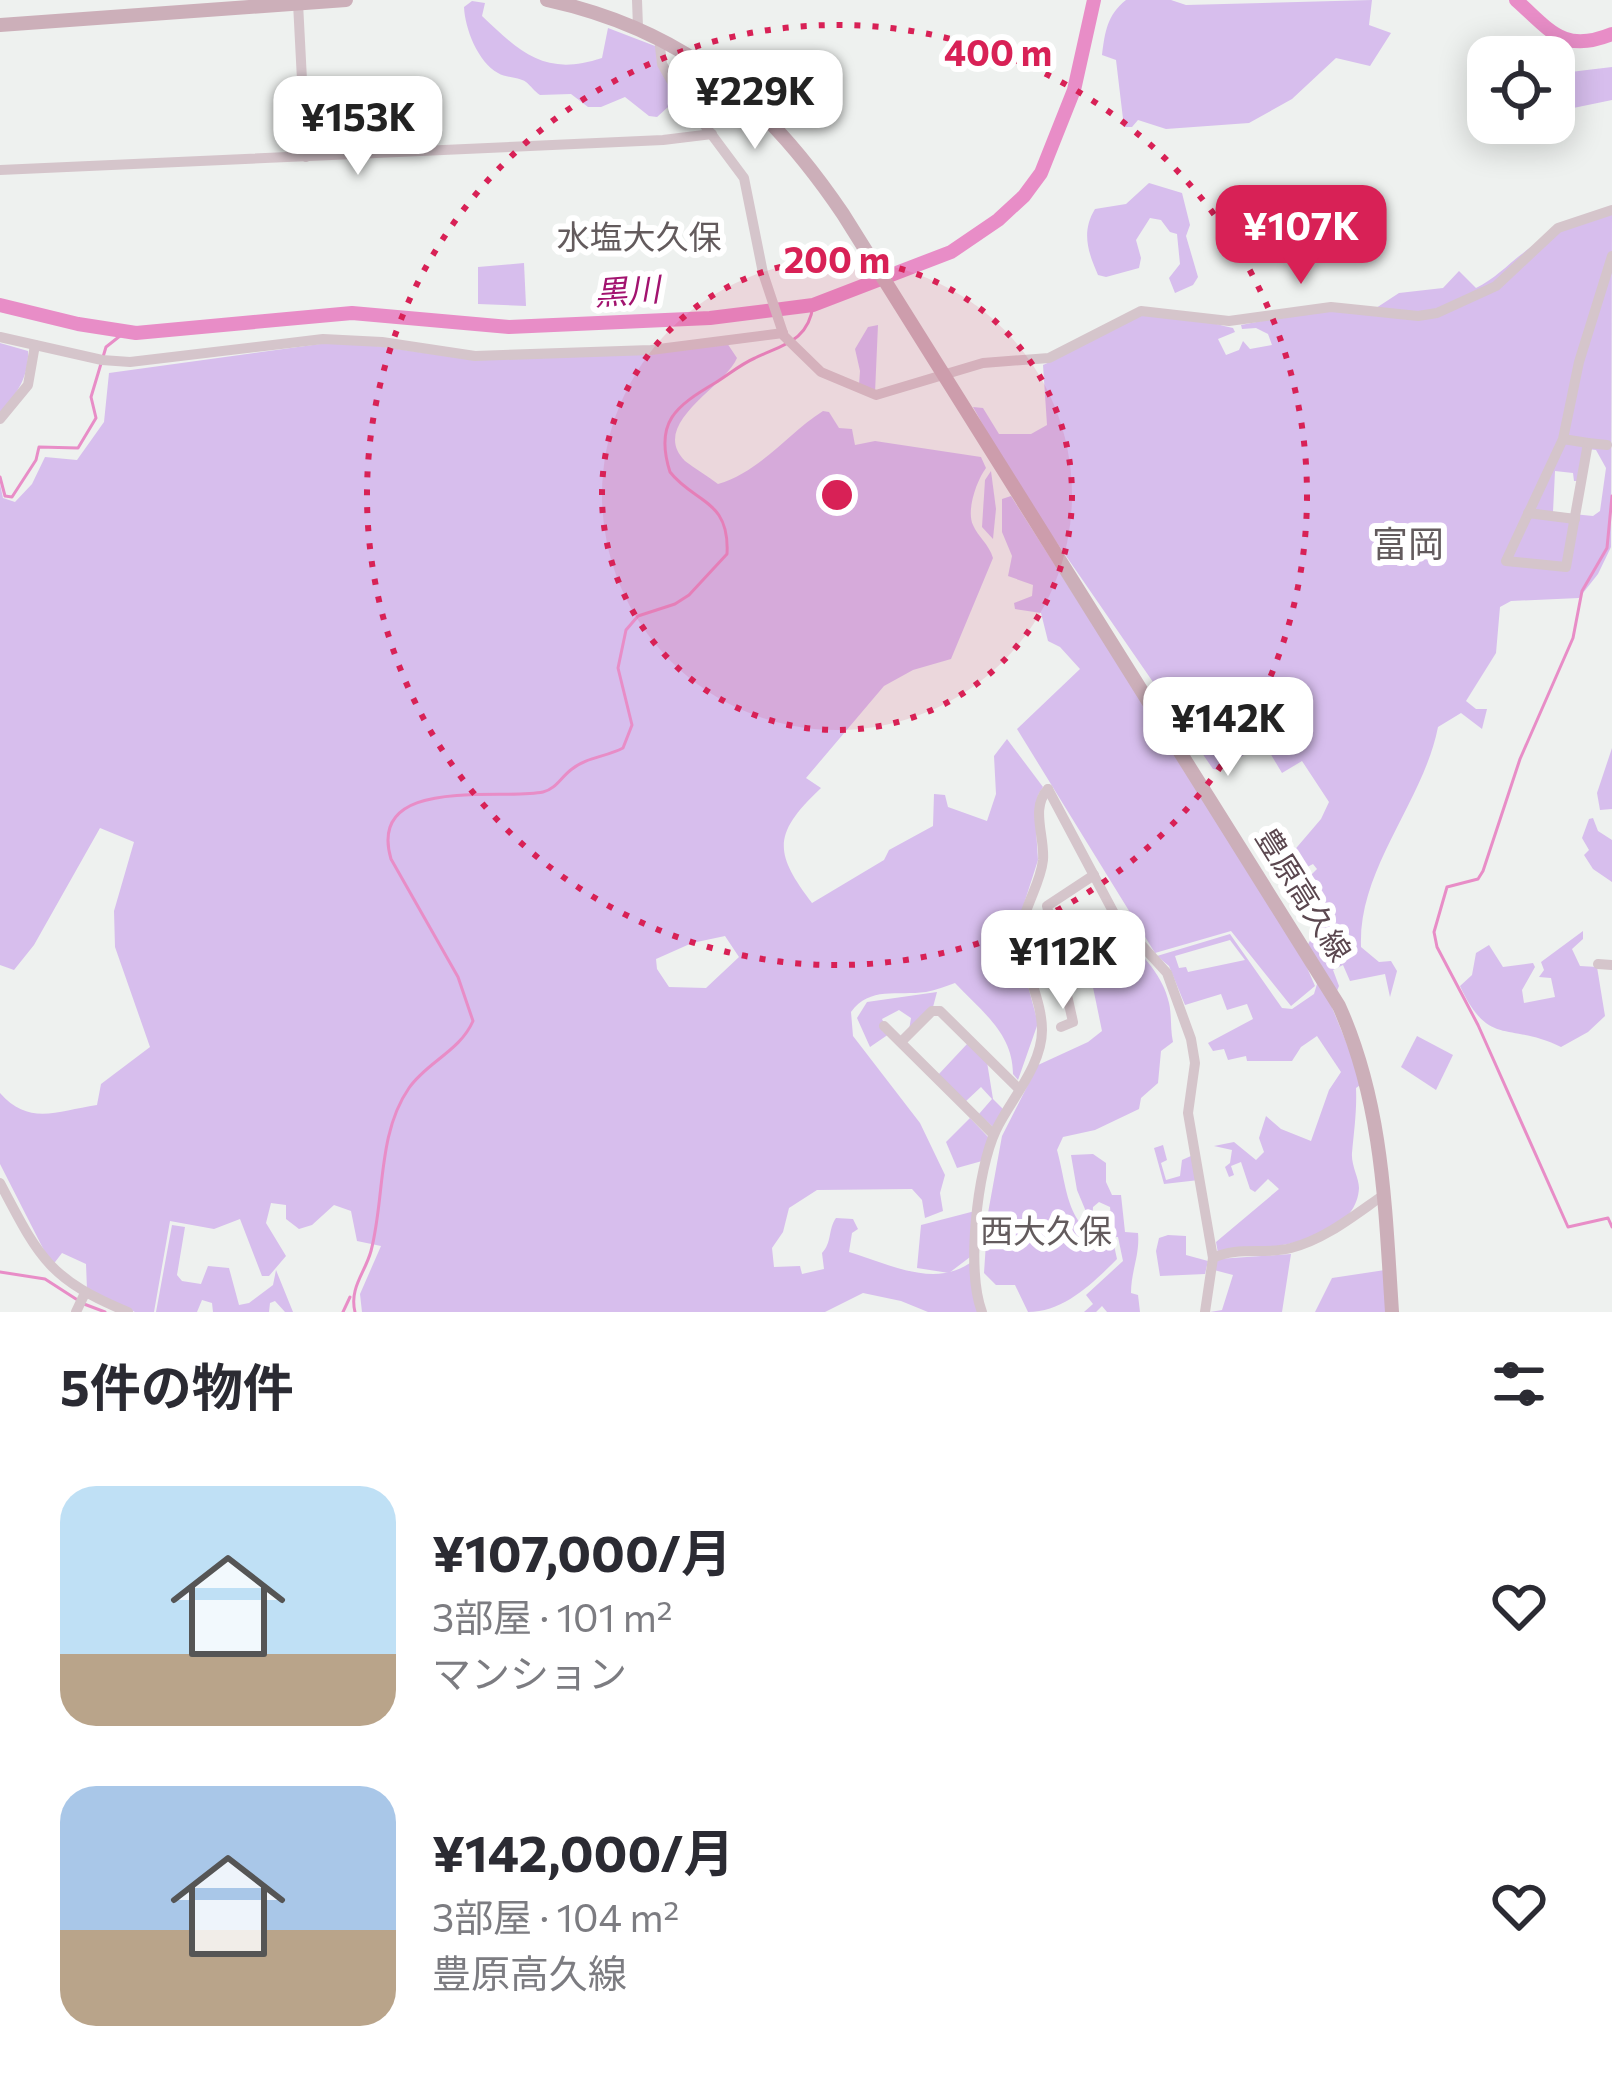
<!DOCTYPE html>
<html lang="ja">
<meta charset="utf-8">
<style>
:root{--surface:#fff;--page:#f7f7f7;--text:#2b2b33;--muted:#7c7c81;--accent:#d82156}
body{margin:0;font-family:Commissioner,"Noto Sans JP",sans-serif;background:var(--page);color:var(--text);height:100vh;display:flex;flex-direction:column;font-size:45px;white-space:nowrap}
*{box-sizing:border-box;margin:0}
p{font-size:39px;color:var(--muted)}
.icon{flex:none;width:66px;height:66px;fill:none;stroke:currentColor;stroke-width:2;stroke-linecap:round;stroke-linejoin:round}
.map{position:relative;height:1312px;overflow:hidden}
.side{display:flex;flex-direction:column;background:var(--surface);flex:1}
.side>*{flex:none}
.controls{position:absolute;left:1467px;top:36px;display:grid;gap:24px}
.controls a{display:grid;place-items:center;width:108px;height:108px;border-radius:24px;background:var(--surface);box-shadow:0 6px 30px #0003;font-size:60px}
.price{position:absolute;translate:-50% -102px;padding:0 27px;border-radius:24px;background:#fff;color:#222;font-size:39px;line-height:78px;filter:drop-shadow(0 3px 6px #0008)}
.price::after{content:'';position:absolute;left:50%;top:72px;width:36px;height:27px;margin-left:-18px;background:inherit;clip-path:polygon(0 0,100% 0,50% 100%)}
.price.current{background:var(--accent);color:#fff}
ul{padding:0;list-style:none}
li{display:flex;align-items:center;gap:36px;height:300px;padding:0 60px}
li span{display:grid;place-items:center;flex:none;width:336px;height:240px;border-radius:36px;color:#555}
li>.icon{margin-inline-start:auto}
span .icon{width:144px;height:144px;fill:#fffc;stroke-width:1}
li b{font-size:51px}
h2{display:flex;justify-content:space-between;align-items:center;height:144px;padding:0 60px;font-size:51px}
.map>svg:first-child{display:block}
.green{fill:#d7beed;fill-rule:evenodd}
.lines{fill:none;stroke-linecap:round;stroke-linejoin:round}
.stream{stroke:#e88dc7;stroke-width:3}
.river{stroke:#e88dc7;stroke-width:14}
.minor{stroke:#d5c5cb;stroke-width:10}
.major{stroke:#ccafb9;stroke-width:14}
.ring{fill:none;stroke:#d82156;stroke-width:6;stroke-dasharray:6 12}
.labels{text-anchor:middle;stroke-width:12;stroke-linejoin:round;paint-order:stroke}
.street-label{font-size:30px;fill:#5b474f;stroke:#fff}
.neighbourhood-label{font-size:33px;fill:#635b5d;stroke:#fff}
.water-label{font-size:33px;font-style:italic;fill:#a2136f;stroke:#fff}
.quarter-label{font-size:36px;fill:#635b5d;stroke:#fff}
.centre{fill:#d82156;stroke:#fff;stroke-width:6}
.ring-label{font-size:36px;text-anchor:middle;font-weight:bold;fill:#d82156;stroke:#fff;stroke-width:12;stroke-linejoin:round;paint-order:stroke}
</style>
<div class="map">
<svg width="1612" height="1312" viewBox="0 0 1612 1312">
<rect width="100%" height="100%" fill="#eef1ef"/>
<g class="green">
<path d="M1126,0H1171L1186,5L1372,0L1369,25L1391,33L1370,66L1336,58L1292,99L1249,123L1166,129L1138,120L1132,127H1124L1116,60L1102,55C1105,32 1107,15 1126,0Z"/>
<path d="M472,1L485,3L482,16C521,53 545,77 602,58L608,28L655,46L665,78L678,98L657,117L649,116L625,97L601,107H588L571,94L540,95C534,91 531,86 526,82C519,77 506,78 498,73C478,62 465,29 464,7Z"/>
<path d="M675,59L680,60L724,91L705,104L688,86L681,90L667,69Z"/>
<path d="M739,63L748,71L756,69L776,94L762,102L726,72Z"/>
<path d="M1612,67V100L1554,112V82L1562,73Z"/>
<path d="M1149,183L1182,193L1190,225L1186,236L1198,277L1193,285L1175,293L1169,278L1180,264L1177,234L1170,232L1161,220L1150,218L1136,240L1141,258L1139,268L1106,277L1098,275C1088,252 1081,232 1095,209L1126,204Z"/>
<path d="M1612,214L1611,547L1598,574L1579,598L1511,601L1500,607L1496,653L1466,701L1476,709H1487L1482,729L1461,713L1438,727C1423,803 1358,868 1361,947L1379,962L1391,961L1397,971L1390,997L1385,974L1350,981L1343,965L1333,970L1339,986L1331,1005L1363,1083L1356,1088C1357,1111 1354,1131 1352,1153C1351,1165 1359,1178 1359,1188C1356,1245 1258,1249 1218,1253L1216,1242L1279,1189L1268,1179L1255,1192L1250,1189L1241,1162L1231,1166L1234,1175L1229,1177L1225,1167L1230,1163L1232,1150L1214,1146L1234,1142L1256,1160L1264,1152L1259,1138L1266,1116L1281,1129L1311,1141L1329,1090L1341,1072L1317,1036L1301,1047L1292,1061H1247L1246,1056L1228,1060L1224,1049L1213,1051L1208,1043L1253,1019L1247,1004L1227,1010L1221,994L1185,1005L1169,966L1157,956L1230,934L1282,1008L1292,1009L1314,994L1317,984C1308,958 1297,949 1321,929L1317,919L1322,907L1309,877L1317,869L1313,864L1286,878L1280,867L1321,819L1329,802L1302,761L1282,773L1264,743L1219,770L1213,769L1015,482L973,407L983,408L999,434H1031L1047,425L1043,365C1074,353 1099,329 1128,318C1162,306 1201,321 1233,328L1235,332L1218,339L1226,355L1239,350L1243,341L1250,349L1272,345L1268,334L1256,328L1242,329L1241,325L1309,312H1370L1399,293L1443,288L1459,271L1476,288C1498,277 1511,261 1531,247C1556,230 1583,222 1612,214ZM1588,449L1596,450L1606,468L1600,511L1593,516L1553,512L1555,471L1573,473L1574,481H1579ZM1230,940L1245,960L1188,972L1186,967L1179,968L1175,956Z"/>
<path d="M524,263L526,306L478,304V267Z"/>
<path d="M878,325L875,393L859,385L860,371L855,349L868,327Z"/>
<path d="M342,341L474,360L727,343L737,358C725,387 648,424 685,461C695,469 708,476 718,484C760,472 787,434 823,411L829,412L839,428L852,429L855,445L875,441L981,457L986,468C977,480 966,510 973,525C978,537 989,544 993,558L951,659L913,670L884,686L806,778L821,788C772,834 774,853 812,903L884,860L889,850L933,826L934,794L945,795L948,807L987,821L996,794L994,756L1007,739L1043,787L1038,795L1035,814L1038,860L1022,910L1025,975L1038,1023L1018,1080L1013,1074C1013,1033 982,1012 955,983C946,986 936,990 926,992C897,996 870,986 851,1012L853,1036L920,1123L945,1175L940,1193L943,1211L925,1218L922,1200L912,1189L817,1190L789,1208L783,1232L772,1248L774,1267L800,1266L802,1274L824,1269L822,1253C832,1243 828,1229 836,1218L853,1219L858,1229L852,1233L849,1252C889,1264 933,1288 970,1263L978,1312H928L901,1301L863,1293L825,1312H362L360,1294L381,1246L357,1241L351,1211L334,1205L312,1225L299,1229L286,1219V1205L271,1203L266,1223L286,1256L269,1276H262L240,1219L214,1229L170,1221L154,1312H135L87,1289L86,1264L62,1253L52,1266L0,1164V1093C29,1126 57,1111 97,1105L101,1084L150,1047L115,947L114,911L134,842L100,828L34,945L14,970L0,965V484L3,498L15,502L32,484L45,457L77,460L104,422L109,373ZM725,936L739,957L706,988L669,987L657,969L656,959L692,943Z"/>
<path d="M0,343L28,351C29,378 16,394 0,414Z"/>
<path d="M991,471L996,509L993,539L982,527L985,480Z"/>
<path d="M1011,496L1299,949L1315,986L1291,1006L1231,931L1155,953L1017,729L1080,669L1060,647L1048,641L1041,613L1015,609L1014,603L1032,596L1033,585L1008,576L1012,556L1002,532V499Z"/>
<path d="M1612,748V809L1600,810L1597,793Z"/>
<path d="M1593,818L1598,831L1612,840V882L1593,869L1584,855L1589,850L1582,838L1589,819Z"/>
<path d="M1112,923L1119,935L1087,967L1077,948Z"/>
<path d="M1583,931V939L1572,949L1580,966L1597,967L1605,1016L1588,1032L1561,1047C1509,1021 1489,1049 1460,986L1472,975L1476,953L1489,945L1503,967L1533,963L1535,967L1522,990L1524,1003L1555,997L1551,978L1539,977L1544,970L1541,962Z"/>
<path d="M1122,937C1143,954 1163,976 1169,1003C1172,1016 1170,1028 1173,1042L1161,1051L1158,1083L1141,1098L1139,1109L1095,1130L1063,1137L1057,1150C1068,1190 1066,1233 1113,1241L1117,1259C1093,1283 1064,1312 1028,1312L1015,1285H996L984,1273L988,1213L1002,1136L1038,1065L1088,1042L1102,1031L1089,968Z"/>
<path d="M937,992L933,1007L909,1030L911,1018L899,1010L882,1019L889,1034L870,1047L857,1018L867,1002Z"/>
<path d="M1417,1036L1453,1055L1436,1090L1401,1067Z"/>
<path d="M968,1043L987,1062L993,1099L1004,1110L994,1128L979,1114L992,1099L981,1087L966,1101L938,1075Z"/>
<path d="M970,1118L989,1138L982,1161L957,1168L946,1142Z"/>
<path d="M1163,1145L1167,1160L1161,1163L1166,1180L1180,1176L1182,1160L1191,1156L1199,1180L1164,1184L1154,1148Z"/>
<path d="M1093,1154L1106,1163V1182L1112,1195H1121L1125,1232L1138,1233C1140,1255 1131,1271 1131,1293L1138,1295L1140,1312H1107L1102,1306L1096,1312H1084L1093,1304L1086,1295L1123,1261L1118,1237H1113L1110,1207L1099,1202L1093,1207L1092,1226L1077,1190L1071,1155Z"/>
<path d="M975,1211L974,1254L949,1273L917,1268L921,1225Z"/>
<path d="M172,1225L185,1227L177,1275L182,1281L201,1284L208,1266L229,1268L239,1305L249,1303L273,1285L276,1270L293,1312H285L275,1301L270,1303L269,1312H213L212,1303L202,1300L197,1312H156Z"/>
<path d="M1168,1235L1186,1236V1255L1208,1261L1205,1274L1160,1276L1156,1251L1159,1238Z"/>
<path d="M1291,1254L1282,1312H1210L1222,1310L1233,1275L1214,1270L1218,1259Z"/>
<path d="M1385,1270L1387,1312H1315L1332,1278Z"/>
</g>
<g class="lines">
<g class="stream">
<path d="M0,477L5,496L12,497L36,460L39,447L78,448L96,418L91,397L106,347L125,332"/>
<path d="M1612,496L1607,548L1582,591L1573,638L1520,759L1483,871L1478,879L1447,887L1434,932L1437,947L1478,1025L1568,1227L1608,1218L1612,1227"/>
<path d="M0,1272L45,1279L76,1299"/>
<path d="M84,1304L105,1312"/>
<path d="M343,1312L350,1297"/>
<path d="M355,1312C349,1288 365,1273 371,1251C385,1198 377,1134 409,1088C427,1062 460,1051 473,1021L458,977L391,859C366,774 501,801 543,792C556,789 561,777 572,769C587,757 606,757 623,748L632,725L618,668L626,630L638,616L675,604L689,595L727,554C730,499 694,503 670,472C654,422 676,406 715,383C728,375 741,364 755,358C782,345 809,341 813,305"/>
</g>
<g class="river">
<path d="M1516,0C1550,30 1563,54 1612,34"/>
<path d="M0,305L78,324L136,333L352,313L509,327L710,318L813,305L951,252L998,220L1024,196L1041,173L1074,90L1094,0"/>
</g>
<g class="minor">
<path d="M637,0L638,27"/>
<path d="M298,3L306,157"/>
<path d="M659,38L662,64L671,80L744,178L763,273L784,336L821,372L876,395L983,363L1049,358L1141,311L1229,321L1331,307L1418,316L1437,313L1496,286L1558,228L1612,210"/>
<path d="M0,170L663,140L712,134"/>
<path d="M0,337L102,360L130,362L323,339L382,342L475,356L651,350L783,333"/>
<path d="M0,419L28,385L35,345"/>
<path d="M1563,439L1588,443L1566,567L1506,561L1563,439L1579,362L1612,256"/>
<path d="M1588,443L1607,445"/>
<path d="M1528,513L1575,519"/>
<path d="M1048,789L1116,917L1167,973L1191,1039L1195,1063L1188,1113L1213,1258L1205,1312"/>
<path d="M1027,962L1075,945L1116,917"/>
<path d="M1598,964L1612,965"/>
<path d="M884,1026L993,1134"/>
<path d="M1061,1027L1073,1022L1047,906L1094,875"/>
<path d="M901,1042L932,1011H940L1019,1089"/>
<path d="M0,1183C39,1257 48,1279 128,1312"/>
<path d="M1213,1258C1238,1246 1265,1255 1291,1248C1326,1239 1356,1214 1385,1194"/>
<path d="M76,1312L85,1293"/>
<path d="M982,1312C966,1271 977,1170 996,1130C1011,1099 1042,1066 1042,1030C1042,1000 1024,970 1022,939C1020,910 1040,888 1043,860C1045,836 1030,808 1048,789"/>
</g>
<g class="major">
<path d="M547,0C684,30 766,100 843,214L1339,1006C1383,1104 1385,1206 1392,1312"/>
<path d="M0,25L346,0"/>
</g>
</g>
<circle cx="837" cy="495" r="235" fill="#d82156" fill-opacity=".12"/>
<g class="ring">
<circle cx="837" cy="495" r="235"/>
<circle cx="837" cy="495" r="470"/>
</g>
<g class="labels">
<g class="street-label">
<text transform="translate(1303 895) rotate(58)" y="10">豊原高久線</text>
</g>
<g class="neighbourhood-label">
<text x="639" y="249">水塩大久保</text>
<text x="1046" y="1243">西大久保</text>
</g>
<g class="water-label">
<text transform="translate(627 291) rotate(-4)" y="12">黒川</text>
</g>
<g class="quarter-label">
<text x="1408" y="557">富岡</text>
</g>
</g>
<circle cx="837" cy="495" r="18" class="centre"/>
<g class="ring-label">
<text x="998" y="66">400 m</text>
<text x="837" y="273">200 m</text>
</g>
</svg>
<div class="controls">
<a><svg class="icon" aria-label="locate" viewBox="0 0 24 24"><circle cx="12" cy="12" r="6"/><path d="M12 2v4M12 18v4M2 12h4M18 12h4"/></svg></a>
</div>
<b class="price" style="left:755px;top:152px">¥229K</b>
<b class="price" style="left:358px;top:178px">¥153K</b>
<b class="price current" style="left:1301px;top:287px">¥107K</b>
<b class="price" style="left:1228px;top:779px">¥142K</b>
<b class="price" style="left:1063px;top:1012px">¥112K</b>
</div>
<section class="side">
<h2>5件の物件<svg class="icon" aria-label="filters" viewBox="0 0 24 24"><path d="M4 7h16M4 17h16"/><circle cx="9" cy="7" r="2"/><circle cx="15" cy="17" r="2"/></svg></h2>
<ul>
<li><span style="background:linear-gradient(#bfe0f5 70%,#b9a48a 0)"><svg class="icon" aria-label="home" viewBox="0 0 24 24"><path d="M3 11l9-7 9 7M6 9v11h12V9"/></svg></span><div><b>¥107,000/月</b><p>3部屋 · 101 m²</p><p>マンション</p></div><svg class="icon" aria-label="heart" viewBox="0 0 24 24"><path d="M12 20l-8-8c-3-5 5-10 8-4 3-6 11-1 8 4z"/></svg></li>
<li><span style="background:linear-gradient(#a9c7e8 60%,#b9a48a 0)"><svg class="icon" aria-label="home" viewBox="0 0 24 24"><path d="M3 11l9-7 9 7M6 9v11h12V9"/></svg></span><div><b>¥142,000/月</b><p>3部屋 · 104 m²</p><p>豊原高久線</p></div><svg class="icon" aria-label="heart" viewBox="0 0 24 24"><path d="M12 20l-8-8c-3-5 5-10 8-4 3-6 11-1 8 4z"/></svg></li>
</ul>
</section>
